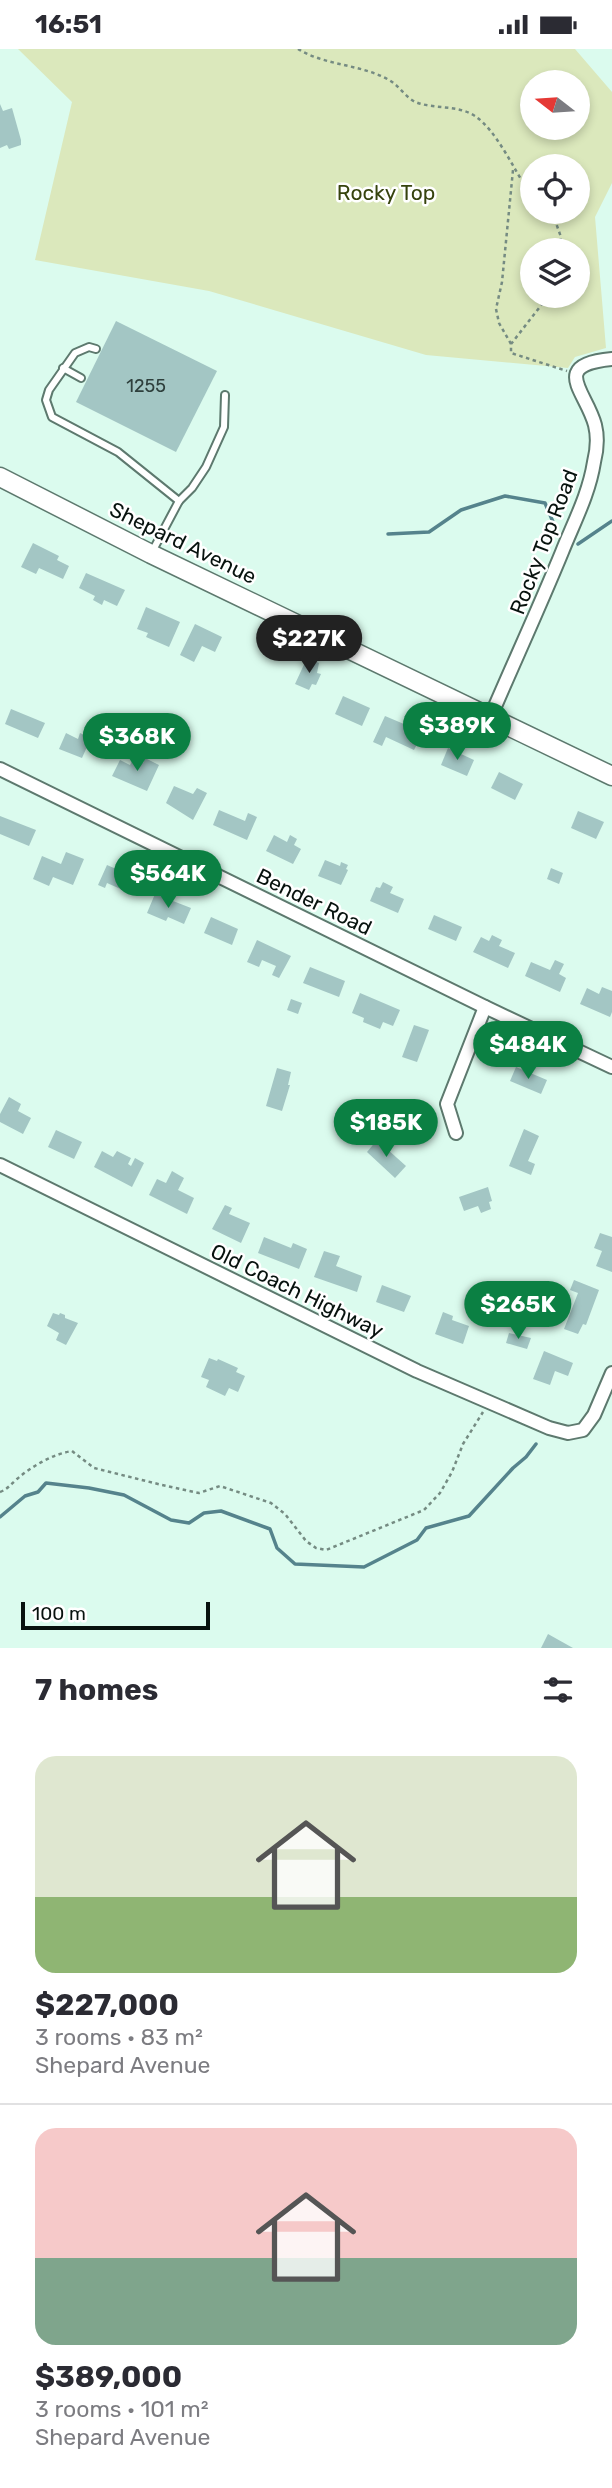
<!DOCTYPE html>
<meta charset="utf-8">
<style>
:root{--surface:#fff;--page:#f2f2f3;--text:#2b2b33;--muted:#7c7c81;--line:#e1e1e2;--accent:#0b8043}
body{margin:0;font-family:Rubik,sans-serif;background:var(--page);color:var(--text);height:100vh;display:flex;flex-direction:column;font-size:26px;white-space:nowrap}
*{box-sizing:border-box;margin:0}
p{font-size:23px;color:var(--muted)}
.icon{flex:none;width:38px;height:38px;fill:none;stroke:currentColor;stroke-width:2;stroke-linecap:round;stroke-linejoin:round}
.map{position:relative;height:1599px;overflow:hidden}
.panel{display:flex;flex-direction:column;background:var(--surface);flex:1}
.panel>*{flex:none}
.needle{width:46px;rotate:287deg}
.tools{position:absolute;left:520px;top:21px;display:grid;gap:14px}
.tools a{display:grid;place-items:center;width:70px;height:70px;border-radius:50%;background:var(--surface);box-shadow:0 4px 10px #0003;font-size:35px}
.scale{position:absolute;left:21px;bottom:18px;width:189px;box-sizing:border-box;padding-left:7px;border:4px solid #07120e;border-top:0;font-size:19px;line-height:24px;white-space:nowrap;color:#07120e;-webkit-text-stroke:5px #fff;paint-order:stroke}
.price{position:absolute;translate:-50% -60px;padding:0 16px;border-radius:24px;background:var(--accent);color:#fff;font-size:23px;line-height:46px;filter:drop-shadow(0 2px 4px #0008)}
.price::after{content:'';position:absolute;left:50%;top:42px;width:21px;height:16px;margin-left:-10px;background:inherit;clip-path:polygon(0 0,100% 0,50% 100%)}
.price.current{background:#222;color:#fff}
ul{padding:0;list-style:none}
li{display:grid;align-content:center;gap:14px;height:371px;padding:0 35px}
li+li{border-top:2px solid var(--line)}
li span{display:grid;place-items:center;height:217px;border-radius:21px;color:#555}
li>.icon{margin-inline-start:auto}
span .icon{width:126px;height:126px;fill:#fffc;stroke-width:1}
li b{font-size:30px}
h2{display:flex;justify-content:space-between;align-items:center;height:84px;padding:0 35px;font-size:30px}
.status{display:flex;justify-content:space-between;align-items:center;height:49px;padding:0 35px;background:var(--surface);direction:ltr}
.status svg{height:19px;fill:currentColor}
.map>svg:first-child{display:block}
.green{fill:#dbe8bc;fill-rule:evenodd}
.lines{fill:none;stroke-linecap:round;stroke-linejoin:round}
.stream{stroke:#55838c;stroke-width:3.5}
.building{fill:#a3c6c4}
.service-casing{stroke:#5d796e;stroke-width:10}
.minor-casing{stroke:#5d796e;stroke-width:16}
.secondary-casing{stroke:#5d796e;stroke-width:21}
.path{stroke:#758b82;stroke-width:2.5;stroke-dasharray:3.5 3.5;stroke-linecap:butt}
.service{stroke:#fff;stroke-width:6}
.minor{stroke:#fff;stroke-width:12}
.secondary{stroke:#fff;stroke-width:18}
.labels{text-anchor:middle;stroke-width:5;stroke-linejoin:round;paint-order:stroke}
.number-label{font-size:18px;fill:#2e3f3c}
.park-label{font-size:21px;fill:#36430d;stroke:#fff}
.street-label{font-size:21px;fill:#07120e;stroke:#fff}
</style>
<div class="status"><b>16:51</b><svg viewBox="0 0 49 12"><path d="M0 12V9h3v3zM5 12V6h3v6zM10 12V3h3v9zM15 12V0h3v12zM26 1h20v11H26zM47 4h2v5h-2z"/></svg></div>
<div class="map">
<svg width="612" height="1599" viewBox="0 0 612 1599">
<rect width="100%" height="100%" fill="#dbfbee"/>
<path class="green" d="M18,0H575L612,43V134L595,168L606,299L575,308L568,319L426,306L209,242L35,211L72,53ZM532,33H578V79H532ZM532,117H578V163H532ZM532,201H578V247H532Z"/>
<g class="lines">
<g class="stream">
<path d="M388,485L429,483L461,461L505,447L545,454L556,480"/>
<path d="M578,495L612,472"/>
<path d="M0,1468L25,1447L38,1443L46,1434L89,1439L124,1446L171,1471L189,1474L204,1464L221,1462L270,1480L277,1499L295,1515L364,1518L417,1491L426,1479L469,1467L513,1419L526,1408L536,1395"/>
</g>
</g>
<g class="building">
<path d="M0,55L3,62L12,59L21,91V96L9,100L7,96L0,99Z"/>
<path d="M116,272L217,322L176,403L76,353Z"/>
<path d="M33,494L59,507L57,511L69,517L63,530L39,519L36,525L21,518Z"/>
<path d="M86,524L125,541L117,557L104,551L102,556L93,551L95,547L79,539Z"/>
<path d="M146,558L180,573L169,598L146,588L148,584L137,580Z"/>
<path d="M195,575L222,588L215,603L202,597L194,613L180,606Z"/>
<path d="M307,609L319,614L317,624L321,625L316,636L312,635L309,641L295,635Z"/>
<path d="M343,647L370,659L362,677L335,665Z"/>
<path d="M11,660L45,674L38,689L5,675Z"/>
<path d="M385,667L411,678L410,682L421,687L414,701L386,688L382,697L373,693Z"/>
<path d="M66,684L78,690L80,684L91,689L82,709L59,700Z"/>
<path d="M448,699L474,711L467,727L441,716Z"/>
<path d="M145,709L159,716L147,742L112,727L120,711L130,716L133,710L143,714Z"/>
<path d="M499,723L523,735L515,751L491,739Z"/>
<path d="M174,737L193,745L197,739L207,744L193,771L166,754Z"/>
<path d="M219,761L245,772L248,764L257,768L247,791L213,776Z"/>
<path d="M578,762L604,773L596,790L571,779Z"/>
<path d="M0,767L36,781L29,797L0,785Z"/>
<path d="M274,786L287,793L290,786L297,790L294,796L301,800L293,815L266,802Z"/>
<path d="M66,803L84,810L73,836L53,828L49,837L33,830L42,807L61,815Z"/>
<path d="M325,811L340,817L341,813L348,816L346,820L348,821L341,836L318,827Z"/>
<path d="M107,816L132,827L125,842L107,834L105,839L98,836Z"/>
<path d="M551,819L563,824L559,835L547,830Z"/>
<path d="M383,833L393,838L390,844L404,850L398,864L370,852L376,838L380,839Z"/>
<path d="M155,845L191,859L184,875L168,868L166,872L147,864Z"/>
<path d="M434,866L462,878L456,892L428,880Z"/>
<path d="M211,868L238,880L232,896L204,884Z"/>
<path d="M492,886L502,891L499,897L515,904L508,919L473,903L481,888L489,892Z"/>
<path d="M257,891L291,907L279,929L272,926L276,917L262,911L259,918L247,913Z"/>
<path d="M555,911L564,915L559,925L566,929L560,943L525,927L531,913L550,921Z"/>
<path d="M310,918L345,932L339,948L303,934Z"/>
<path d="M602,938L612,942V963L610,968L580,955L587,939L599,945Z"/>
<path d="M360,944L400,961L393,977L383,973L380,980L363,973L364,969L352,964Z"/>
<path d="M291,950L302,954L298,965L287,961Z"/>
<path d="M414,976L429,981L417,1013L402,1008Z"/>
<path d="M516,1018L547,1031L541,1045L510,1032Z"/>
<path d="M277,1019L291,1023L288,1036H290L282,1062L266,1057Z"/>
<path d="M9,1048L21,1055L18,1062L31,1069L23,1085L0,1073V1065Z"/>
<path d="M524,1080L539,1087L528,1112L535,1115L531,1126L509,1117Z"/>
<path d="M56,1081L82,1093L74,1110L48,1098Z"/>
<path d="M377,1091L406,1117L395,1129L367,1103Z"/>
<path d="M102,1102L113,1108L117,1102L131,1109L128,1115L131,1117L135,1109L144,1114L132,1138L94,1118Z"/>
<path d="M172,1122L184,1129L178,1141L194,1149L187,1165L149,1146L157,1130L166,1134Z"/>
<path d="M488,1138L492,1152L489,1153L491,1160L481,1164L478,1157L464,1162L459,1148Z"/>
<path d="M225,1156L232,1159L229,1165L250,1174L241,1194L212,1180Z"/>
<path d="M600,1184L612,1188V1223L596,1217L602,1202L594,1199Z"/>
<path d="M264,1188L291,1199L293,1194L307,1200L299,1220L258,1204Z"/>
<path d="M324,1202L340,1207L336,1217L362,1227L357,1243L314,1228Z"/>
<path d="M574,1231L599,1241L586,1276L583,1275L578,1285L564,1280L578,1244L570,1241Z"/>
<path d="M382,1236L411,1247L404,1263L376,1253Z"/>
<path d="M443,1263L453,1267L452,1271L469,1277L463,1295L435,1285Z"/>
<path d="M53,1264L59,1266L60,1264L65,1266V1269L78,1274L66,1296L56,1291L59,1284L47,1277Z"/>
<path d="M509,1284L531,1289L527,1300L506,1294Z"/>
<path d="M544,1302L573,1314L568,1327L555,1322L550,1336L533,1330Z"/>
<path d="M209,1309L217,1312L218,1310L238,1319L236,1323L245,1327L238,1343L229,1339L225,1347L206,1338L209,1331L201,1328Z"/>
<path d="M548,1585L573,1599H541Z"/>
</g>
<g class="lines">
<g class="service-casing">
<g id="service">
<path d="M96,300L89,298L75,304L49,341L46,351L52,368L118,403L179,452"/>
<path d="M63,319L81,329"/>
<path d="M152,503L179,452L192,439L206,418L224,378L225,346"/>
</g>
</g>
<g class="minor-casing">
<g id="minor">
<path d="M490,669C514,613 539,559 562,503C574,473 589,445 594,413C597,401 598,388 595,376C586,342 549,316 612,310"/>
<path d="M0,720L485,958L612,1018"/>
<path d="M456,1084L447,1055L485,958"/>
<path d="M0,1116L417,1322L549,1379L568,1384L583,1381L594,1366L612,1324"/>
</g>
</g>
<g class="secondary-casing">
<path id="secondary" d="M0,428L151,505L612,727"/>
</g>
<g class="path">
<path d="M298,0C326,17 361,15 389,31C400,37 406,50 418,54C436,60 458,56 475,67C496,81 514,120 528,142L532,145"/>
<path d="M552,163L561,188L559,201"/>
<path d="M532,220V228"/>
<path d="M545,247L543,254L511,295V304L567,322"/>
<path d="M511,295L499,274L496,260L502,233L513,121"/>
<path d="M0,1443C8,1440 11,1435 17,1430C32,1417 53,1405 72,1402L94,1419L162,1436L199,1444L220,1437L271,1454L285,1465L306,1492L316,1499L326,1501L424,1461L440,1444L452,1423L463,1395L483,1363"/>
</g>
<use href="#service" class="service"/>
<use href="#minor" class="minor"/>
<use href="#secondary" class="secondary"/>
</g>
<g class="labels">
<g class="number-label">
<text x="146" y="343">1255</text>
</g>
<g class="park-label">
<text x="386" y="151">Rocky Top</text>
</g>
<g class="street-label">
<text transform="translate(544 493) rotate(-69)" y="7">Rocky Top Road</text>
<text transform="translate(183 494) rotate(26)" y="7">Shepard Avenue</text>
<text transform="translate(314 853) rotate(26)" y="7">Bender Road</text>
<text transform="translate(297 1242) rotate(26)" y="7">Old Coach Highway</text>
</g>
</g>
</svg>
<div class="tools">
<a><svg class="needle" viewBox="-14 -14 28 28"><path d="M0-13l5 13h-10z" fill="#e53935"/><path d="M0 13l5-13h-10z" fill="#7c7c81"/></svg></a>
<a><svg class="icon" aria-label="locate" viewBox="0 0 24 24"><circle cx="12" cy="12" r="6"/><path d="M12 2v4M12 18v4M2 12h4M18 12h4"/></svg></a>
<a><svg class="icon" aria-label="layers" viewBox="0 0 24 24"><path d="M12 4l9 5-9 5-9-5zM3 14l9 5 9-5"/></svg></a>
</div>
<div class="scale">100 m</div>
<b class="price current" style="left:309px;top:626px">$227K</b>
<b class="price" style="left:457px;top:713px">$389K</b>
<b class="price" style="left:137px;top:724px">$368K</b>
<b class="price" style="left:168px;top:861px">$564K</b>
<b class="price" style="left:528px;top:1032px">$484K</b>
<b class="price" style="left:386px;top:1110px">$185K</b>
<b class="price" style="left:518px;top:1292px">$265K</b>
</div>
<section class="panel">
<h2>7 homes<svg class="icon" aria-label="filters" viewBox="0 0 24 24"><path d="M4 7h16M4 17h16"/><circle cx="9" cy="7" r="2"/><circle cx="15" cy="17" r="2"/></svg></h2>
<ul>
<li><span style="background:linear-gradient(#dfe7d0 65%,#8fb573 0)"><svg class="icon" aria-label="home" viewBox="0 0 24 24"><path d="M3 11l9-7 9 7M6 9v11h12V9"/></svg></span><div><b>$227,000</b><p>3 rooms · 83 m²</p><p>Shepard Avenue</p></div></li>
<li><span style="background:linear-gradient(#f6c9c9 60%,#7fa58c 0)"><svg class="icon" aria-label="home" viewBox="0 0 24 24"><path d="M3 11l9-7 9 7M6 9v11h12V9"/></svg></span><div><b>$389,000</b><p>3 rooms · 101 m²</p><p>Shepard Avenue</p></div></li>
</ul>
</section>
